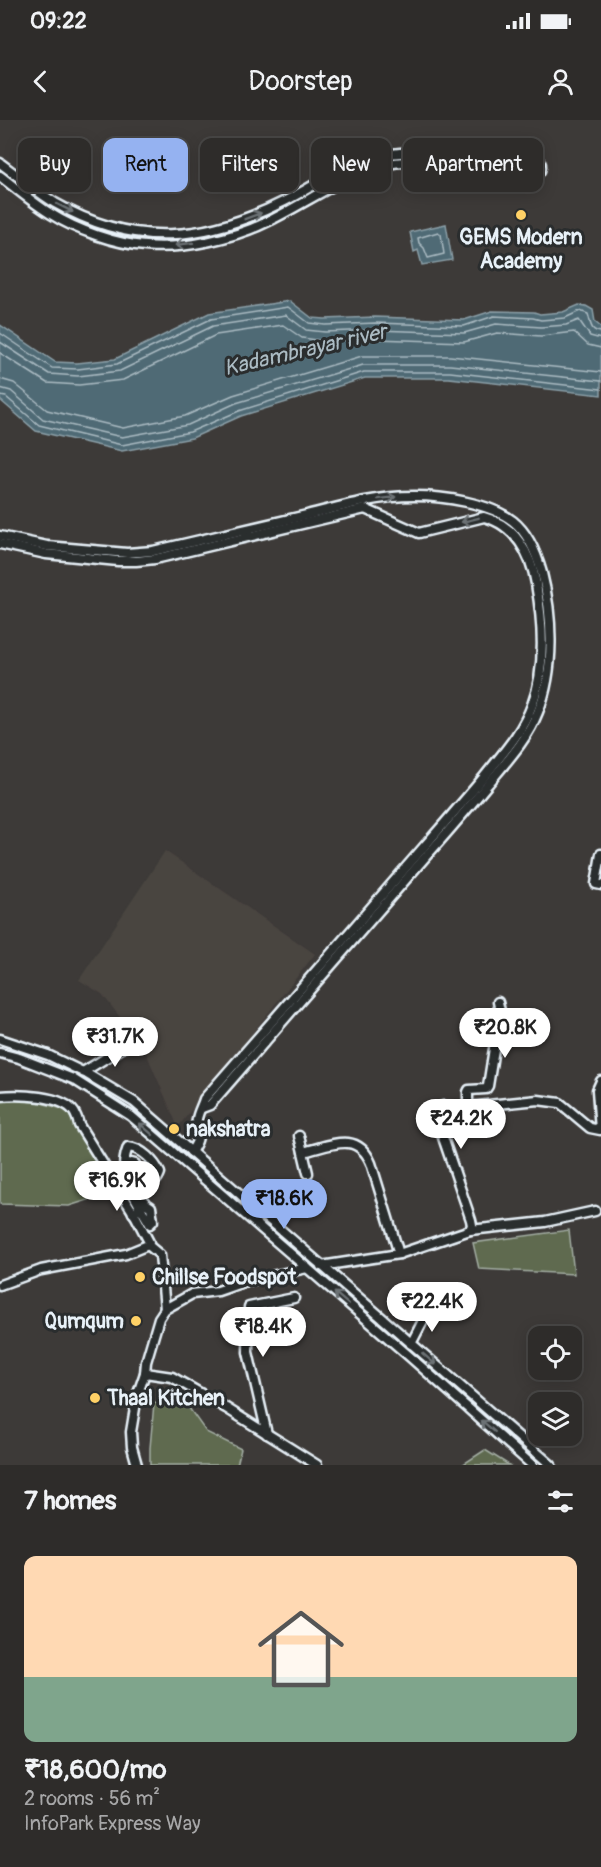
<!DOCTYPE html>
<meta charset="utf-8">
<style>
:root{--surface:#2e2c2a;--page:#3a3836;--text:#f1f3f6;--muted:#a7a7a8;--line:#494847;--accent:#95b2f1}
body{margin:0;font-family:Pangolin,sans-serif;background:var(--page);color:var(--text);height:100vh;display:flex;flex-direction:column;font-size:22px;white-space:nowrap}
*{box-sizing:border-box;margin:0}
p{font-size:20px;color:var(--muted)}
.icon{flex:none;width:33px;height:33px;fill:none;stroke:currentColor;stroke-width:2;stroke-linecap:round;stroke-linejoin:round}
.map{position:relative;height:1345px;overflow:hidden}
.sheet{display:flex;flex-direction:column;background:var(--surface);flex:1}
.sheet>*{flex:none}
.banner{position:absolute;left:18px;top:18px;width:566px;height:54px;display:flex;gap:12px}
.fabs{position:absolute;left:528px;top:1206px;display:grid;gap:12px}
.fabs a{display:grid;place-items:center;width:54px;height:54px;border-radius:12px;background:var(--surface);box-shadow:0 3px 15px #0003,0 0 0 2px var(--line);font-size:30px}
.price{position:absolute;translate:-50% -51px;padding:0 14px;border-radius:21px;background:#fff;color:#222;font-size:20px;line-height:39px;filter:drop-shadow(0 2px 3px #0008)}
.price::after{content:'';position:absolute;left:50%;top:36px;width:18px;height:14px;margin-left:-9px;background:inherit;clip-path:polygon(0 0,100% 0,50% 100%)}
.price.on{background:var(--accent);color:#111}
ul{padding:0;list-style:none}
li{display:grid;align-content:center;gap:12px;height:318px;padding:0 24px}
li+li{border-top:2px solid var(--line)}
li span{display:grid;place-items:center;height:186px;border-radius:12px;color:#555}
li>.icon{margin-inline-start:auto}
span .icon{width:108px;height:108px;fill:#fffc;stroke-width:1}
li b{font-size:26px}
h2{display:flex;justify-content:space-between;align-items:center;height:72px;padding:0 24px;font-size:26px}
.chip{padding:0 21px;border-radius:12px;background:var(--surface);box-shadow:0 3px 15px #0003,0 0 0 2px var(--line);font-size:21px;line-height:54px}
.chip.on{background:var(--accent);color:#111}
.status{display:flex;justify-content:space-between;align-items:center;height:42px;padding:0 30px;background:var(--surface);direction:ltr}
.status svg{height:16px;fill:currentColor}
header{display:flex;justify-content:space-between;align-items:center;height:78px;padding:0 24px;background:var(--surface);font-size:27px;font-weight:600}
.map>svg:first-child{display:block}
.built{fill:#4a4440}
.green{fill:#5f6a50;stroke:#a4aea4;stroke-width:1.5}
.water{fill:#4f6a74;stroke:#8ca0a9;stroke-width:1.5}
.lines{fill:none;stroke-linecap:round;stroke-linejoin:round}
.shore{stroke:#abbbc3;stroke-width:1.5}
.minor-casing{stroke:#e8f1f8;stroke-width:13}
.minor{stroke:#2a2d2e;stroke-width:8}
.oneway{stroke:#6c7275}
.poi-dot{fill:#ffd166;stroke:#2a2d2e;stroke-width:2}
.labels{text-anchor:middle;stroke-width:6;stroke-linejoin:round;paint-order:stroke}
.poi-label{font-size:21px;font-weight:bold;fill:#e8f1f8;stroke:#2a2d2e;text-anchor:start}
.water-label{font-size:22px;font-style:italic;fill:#abbbc3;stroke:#2a2d2e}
</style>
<div class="status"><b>09:22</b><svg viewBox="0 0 49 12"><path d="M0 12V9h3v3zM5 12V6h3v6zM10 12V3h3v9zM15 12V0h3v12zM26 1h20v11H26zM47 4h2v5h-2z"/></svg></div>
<header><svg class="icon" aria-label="back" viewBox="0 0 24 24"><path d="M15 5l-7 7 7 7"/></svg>Doorstep<svg class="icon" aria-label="person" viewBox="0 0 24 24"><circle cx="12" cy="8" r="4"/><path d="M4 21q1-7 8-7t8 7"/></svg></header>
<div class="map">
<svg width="601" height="1345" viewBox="0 0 601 1345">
<rect width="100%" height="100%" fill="#3d3a38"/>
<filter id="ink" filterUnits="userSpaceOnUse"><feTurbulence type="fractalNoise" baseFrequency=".0167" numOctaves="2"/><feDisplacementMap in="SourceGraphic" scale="12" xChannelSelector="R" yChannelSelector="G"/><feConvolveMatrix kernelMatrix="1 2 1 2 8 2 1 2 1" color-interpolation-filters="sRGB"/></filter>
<g filter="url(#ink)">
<path class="built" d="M165,731L315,834L178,1007L144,928L102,874L79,860Z"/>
<g class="green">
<path d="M9,980L38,982L66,990L113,1072L69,1086L0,1084V981Z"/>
<path d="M569,1110L574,1154L479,1149L473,1123Z"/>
<path d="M154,1283L189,1288L206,1312L241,1329L237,1345H150V1328Z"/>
<path d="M485,1330L509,1345H462Z"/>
</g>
<g class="water">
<path d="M446,104L452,140L422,145L418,130L414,132L410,112Z"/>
<path d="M290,181L312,198L325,199L375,197L464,200L492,191L534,192L540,194L563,192L579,185L586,186L593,190L595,202L601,207V275L449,258H365L241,296L192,318L122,331L36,311L0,280V205L55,242L77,243L115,239L209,193Z"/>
</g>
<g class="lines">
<g class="shore">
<path d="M438,112L441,114L444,134L428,138L424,128L419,123L418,118Z"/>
<path d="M0,213L52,248L78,249L117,244L211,199L288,187L309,203L325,205L376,203L464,206L494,196L533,198L541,200L565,198L580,191L588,194C591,202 589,211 601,212"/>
<path d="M0,222L49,254L78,256L120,251L213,206L286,195L306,210L325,212L376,210L464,213L496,204L541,207L566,205L579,200L590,216L601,219"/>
<path d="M0,233L47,263L79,265L123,260L216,215L283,205L302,218L324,221L376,219L464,222L497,213L541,216L574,212L588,225L601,228"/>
<path d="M0,259L14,263L47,290L123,308L185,296L233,275L362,236H450L601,252"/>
<path d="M0,268L11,271L43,299L122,317L188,305L236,283L363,245H450L601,261"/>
<path d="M0,276L6,277L39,305L122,325L190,312L239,291L364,252H450L601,269"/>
</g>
<g class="minor-casing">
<g id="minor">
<circle cx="530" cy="46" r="11"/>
<path d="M0,43C18,56 36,71 55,83C135,129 206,121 285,81C317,65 348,41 384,35C425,27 478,38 521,40"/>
<path d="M0,56C17,69 33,83 51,94C76,110 116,124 145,126C183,130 236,118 269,101C304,84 342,57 379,46C416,35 479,47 519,50"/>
<path d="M0,416L47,426L127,433L153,431C204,419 256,407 307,395C342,386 377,376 414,376C443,376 490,383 513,401C528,413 537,435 542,453C553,496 555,550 538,592C527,620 507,641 488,664C469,687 449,711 428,734C355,818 283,901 210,985L202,988"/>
<path d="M0,424L46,434L118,441H136L155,439L365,389L419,413L484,397C515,405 531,434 536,464C543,503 546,548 532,585C522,613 502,634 484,657C464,681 443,705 422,729C349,813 277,896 204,979C202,986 198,992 197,999C194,1016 204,1012 191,1032"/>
<path d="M601,734L596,764L601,765"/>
<path d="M0,919L48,935L87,954L134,982L551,1345"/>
<path d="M0,933L19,938L73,959L131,996L409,1236L532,1345"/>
<path d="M83,952L132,922"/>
<path d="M0,976C18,974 63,975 74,992C76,995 78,1001 79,1005L136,1097L149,1122L148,1125L126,1134L41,1150L0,1165"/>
<path d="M468,987V972L469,970L486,969L488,966L500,891L498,882"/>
<path d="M299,1016L303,1032C330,1026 357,1010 371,1043L399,1134"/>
<path d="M303,1032L308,1053"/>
<path d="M133,1093L140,1087C129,1065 118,1052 128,1027C142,1028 155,1042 160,1053C157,1061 153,1065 144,1067L138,1059L135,1044L131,1043L127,1046C131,1061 137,1079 151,1087L153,1101L150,1104L140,1087"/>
<path d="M470,1110L545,1102L595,1091"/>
<path d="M148,1125L160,1135L165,1189"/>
<path d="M321,1146L399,1134L470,1110L472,1105L471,1100L436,997V990L443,986L468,987L538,980L560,983L590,1008L600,1010L597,970L601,961"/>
<path d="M411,1224L429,1189"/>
<path d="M145,1253L172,1257L226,1288L317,1345"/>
<path d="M267,1314L248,1232L249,1187L294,1178"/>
<path d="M137,1345L132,1327L131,1312L137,1276L145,1253L146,1242L159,1198L165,1189L192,1174L218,1171L244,1162L307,1148"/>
</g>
</g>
<use href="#minor" class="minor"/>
</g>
<defs><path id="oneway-shaft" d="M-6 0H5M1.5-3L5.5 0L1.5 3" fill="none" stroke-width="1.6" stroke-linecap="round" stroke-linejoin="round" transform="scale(1.5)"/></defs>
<g class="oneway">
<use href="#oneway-shaft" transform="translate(65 88) rotate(27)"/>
<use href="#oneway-shaft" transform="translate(253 96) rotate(-21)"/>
<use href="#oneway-shaft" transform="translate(184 124) rotate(173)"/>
<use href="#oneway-shaft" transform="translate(387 378) rotate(-7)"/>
<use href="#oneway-shaft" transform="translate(470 400) rotate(166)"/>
<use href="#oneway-shaft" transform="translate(146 1009) rotate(-139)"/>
<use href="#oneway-shaft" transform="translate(341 1178) rotate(-139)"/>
<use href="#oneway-shaft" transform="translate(429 1239) rotate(41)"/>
<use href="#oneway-shaft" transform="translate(488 1306) rotate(-139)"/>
</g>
</g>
<g class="poi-dot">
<circle cx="521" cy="95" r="6"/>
<circle cx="174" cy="1009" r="6"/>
<circle cx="140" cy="1157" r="6"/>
<circle cx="136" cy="1201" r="6"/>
<circle cx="95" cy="1278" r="6"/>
</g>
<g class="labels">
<g class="poi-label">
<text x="521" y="124" text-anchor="middle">GEMS Modern<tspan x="521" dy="24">Academy</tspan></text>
<text x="186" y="1016">nakshatra</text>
<text x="152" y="1164">Chillse Foodspot</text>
<text x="124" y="1208" text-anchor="end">Qumqum</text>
<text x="107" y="1285">Thaal Kitchen</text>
</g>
<g class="water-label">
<text transform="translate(305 229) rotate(-13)" y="8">Kadambrayar river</text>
</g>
</g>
</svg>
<div class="fabs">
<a><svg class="icon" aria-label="locate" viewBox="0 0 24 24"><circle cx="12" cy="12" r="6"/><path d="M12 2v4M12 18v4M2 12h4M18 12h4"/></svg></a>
<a><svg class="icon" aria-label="layers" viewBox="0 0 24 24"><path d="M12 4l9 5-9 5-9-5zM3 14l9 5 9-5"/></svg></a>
</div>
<b class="price" style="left:505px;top:939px">₹20.8K</b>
<b class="price" style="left:115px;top:948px">₹31.7K</b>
<b class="price" style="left:461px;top:1030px">₹24.2K</b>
<b class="price" style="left:117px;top:1092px">₹16.9K</b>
<b class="price on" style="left:284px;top:1110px">₹18.6K</b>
<b class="price" style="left:432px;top:1213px">₹22.4K</b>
<b class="price" style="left:263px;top:1238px">₹18.4K</b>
<div class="banner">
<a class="chip">Buy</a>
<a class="chip on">Rent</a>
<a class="chip">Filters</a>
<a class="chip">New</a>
<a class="chip">Apartment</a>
</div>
</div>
<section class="sheet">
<h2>7 homes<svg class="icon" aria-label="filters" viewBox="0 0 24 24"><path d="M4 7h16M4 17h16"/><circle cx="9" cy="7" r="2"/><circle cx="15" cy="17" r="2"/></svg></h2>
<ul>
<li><span style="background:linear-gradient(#ffd9b3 65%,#7fa58c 0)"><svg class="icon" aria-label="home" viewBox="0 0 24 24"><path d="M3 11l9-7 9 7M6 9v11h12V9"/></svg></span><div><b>₹18,600/mo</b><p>2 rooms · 56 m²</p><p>InfoPark Express Way</p></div></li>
</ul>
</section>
